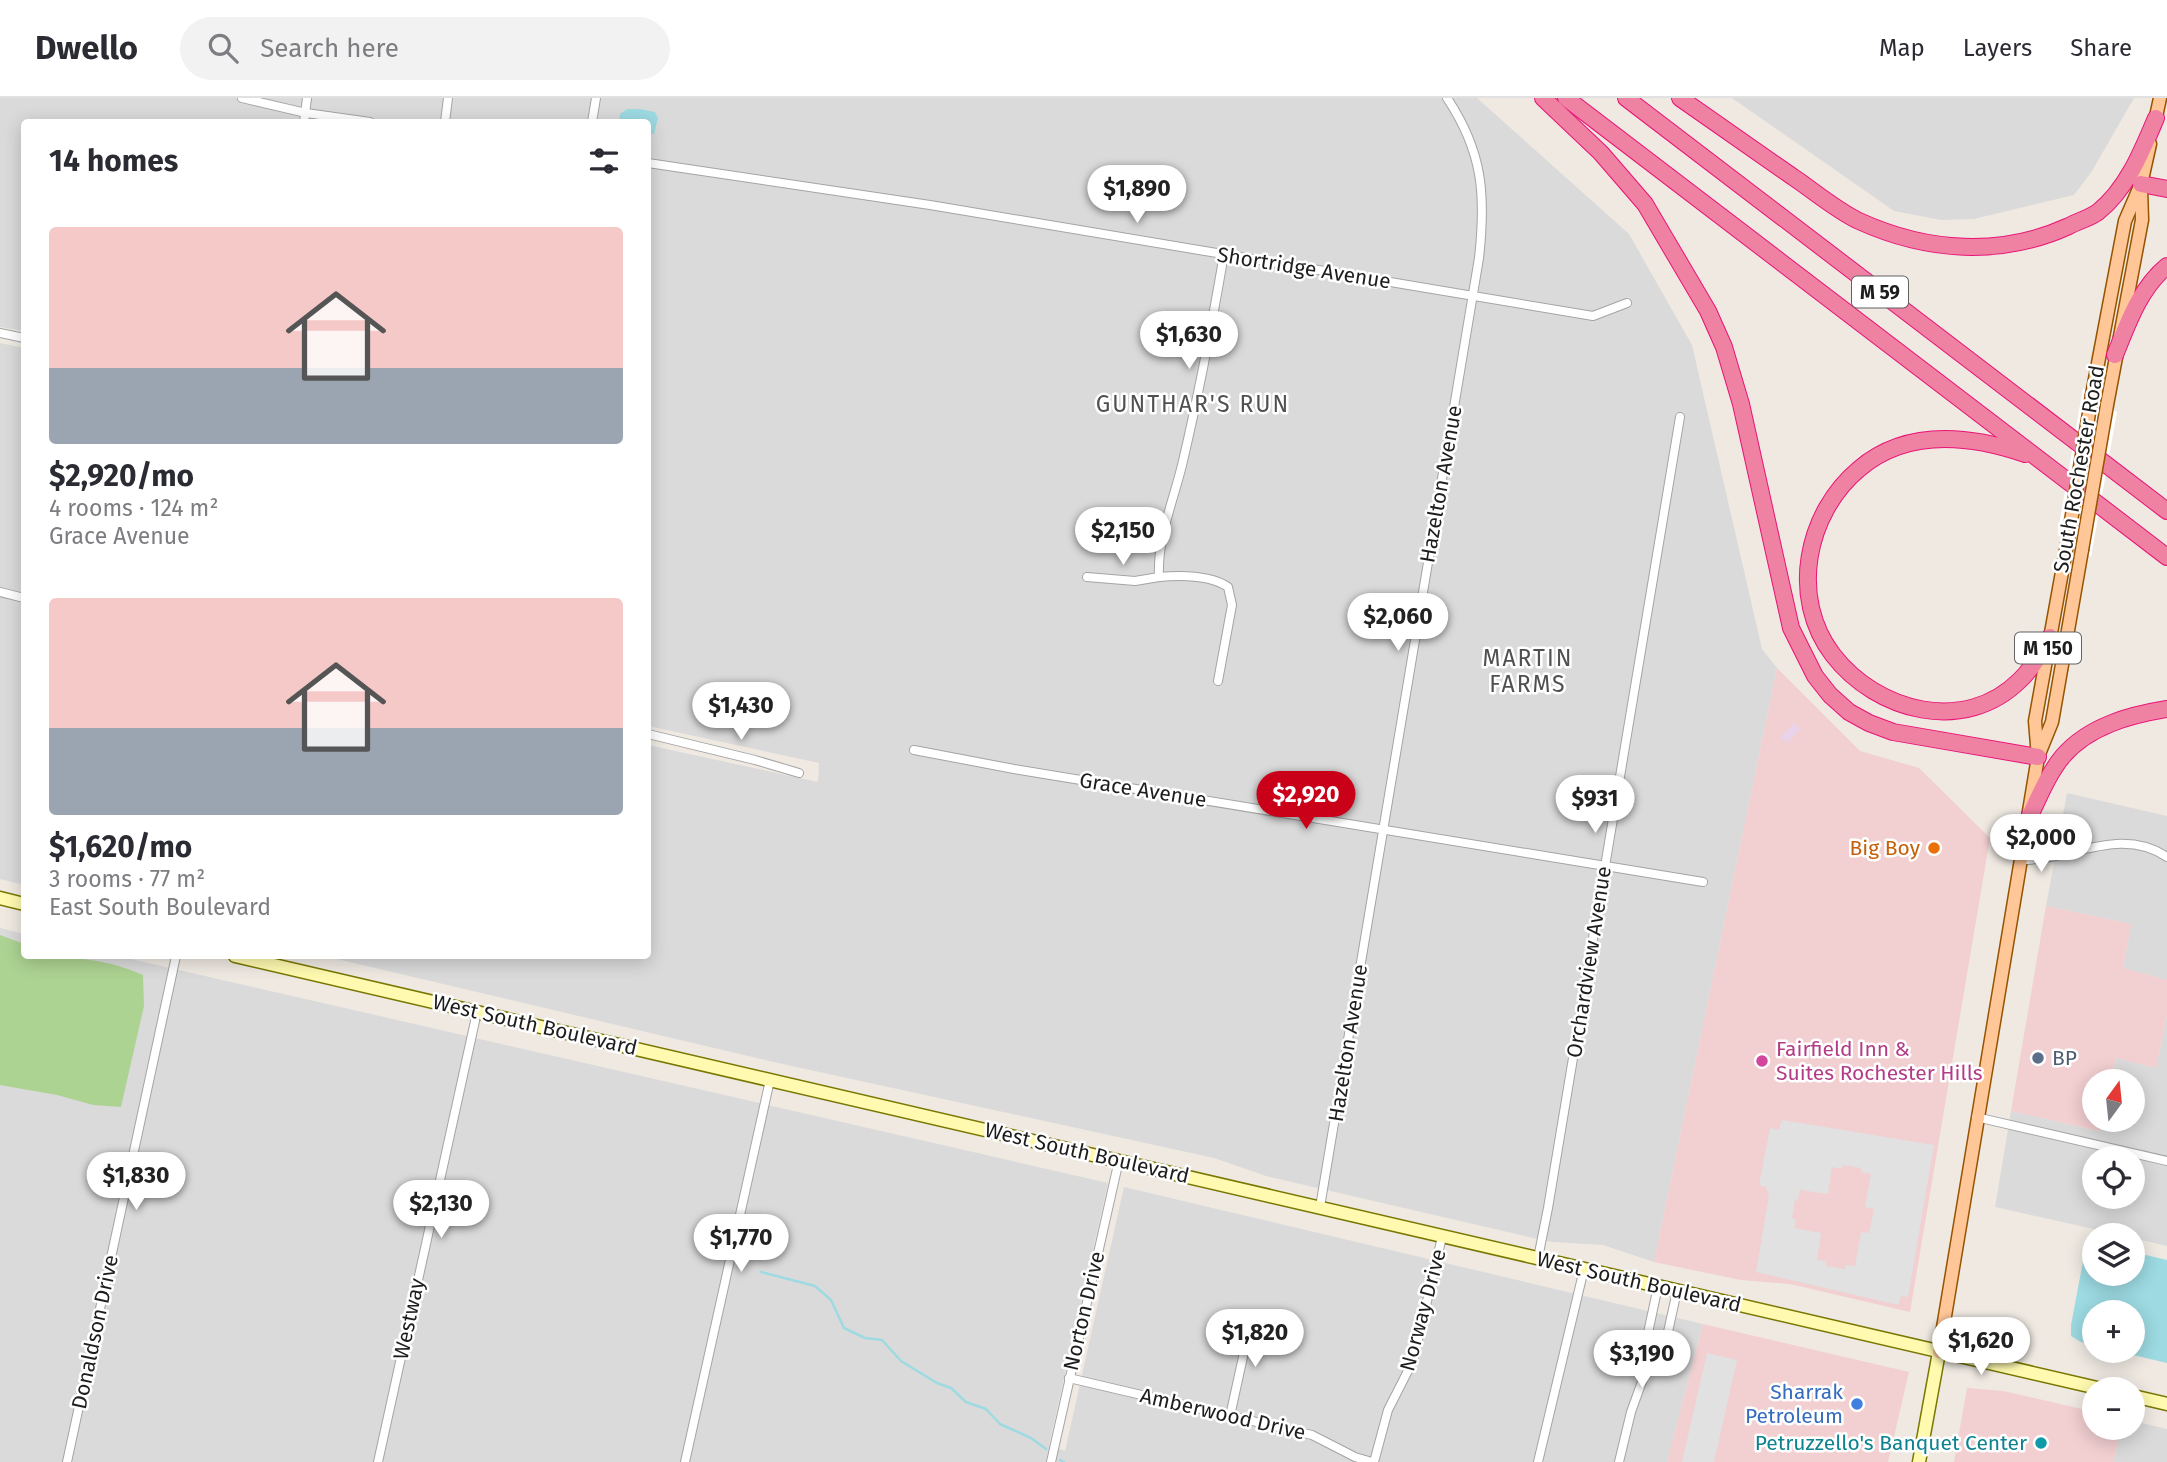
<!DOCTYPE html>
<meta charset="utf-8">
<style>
:root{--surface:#fff;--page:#f2f2f3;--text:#2b2b33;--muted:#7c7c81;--line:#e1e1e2;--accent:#ca0018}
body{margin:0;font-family:"Fira Sans",sans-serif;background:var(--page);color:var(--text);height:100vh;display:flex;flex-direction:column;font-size:26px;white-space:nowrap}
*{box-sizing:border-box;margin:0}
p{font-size:23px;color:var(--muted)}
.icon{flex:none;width:38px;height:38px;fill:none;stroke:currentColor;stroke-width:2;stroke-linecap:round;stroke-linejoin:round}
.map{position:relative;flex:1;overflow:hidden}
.details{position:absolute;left:21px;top:21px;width:630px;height:840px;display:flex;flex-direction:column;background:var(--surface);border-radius:7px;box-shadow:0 4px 18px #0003}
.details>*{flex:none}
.needle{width:46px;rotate:15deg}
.tools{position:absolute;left:2082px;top:971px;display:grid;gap:14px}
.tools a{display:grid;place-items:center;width:63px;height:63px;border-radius:50%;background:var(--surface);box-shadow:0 4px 18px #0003;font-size:35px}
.price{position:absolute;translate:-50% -60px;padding:0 16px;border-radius:24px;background:#fff;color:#222;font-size:23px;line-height:46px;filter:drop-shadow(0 2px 4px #0008)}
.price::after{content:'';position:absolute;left:50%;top:42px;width:21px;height:16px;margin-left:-10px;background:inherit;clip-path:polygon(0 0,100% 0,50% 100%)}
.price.current{background:var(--accent);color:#fff}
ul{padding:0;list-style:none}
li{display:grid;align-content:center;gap:14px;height:371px;padding:0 28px}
li span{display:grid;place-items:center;height:217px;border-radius:7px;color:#555}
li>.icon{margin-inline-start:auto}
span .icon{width:126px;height:126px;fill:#fffc;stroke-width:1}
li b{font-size:30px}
h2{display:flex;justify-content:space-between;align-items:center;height:84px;padding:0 28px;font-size:30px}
header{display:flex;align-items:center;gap:42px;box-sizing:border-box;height:98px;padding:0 35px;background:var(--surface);border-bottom:2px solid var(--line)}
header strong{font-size:33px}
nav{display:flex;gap:38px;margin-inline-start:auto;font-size:24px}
.search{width:490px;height:63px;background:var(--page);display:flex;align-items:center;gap:18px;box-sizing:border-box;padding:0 24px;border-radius:38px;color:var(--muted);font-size:26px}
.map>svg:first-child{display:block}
.residential{fill:#dbdada;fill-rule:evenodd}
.commercial{fill:#f2cfd1}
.industrial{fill:#e9d3e8}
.forest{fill:#add392}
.parking{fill:#e1e1e1;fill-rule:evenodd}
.water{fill:#9ddae2}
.pier{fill:#fff}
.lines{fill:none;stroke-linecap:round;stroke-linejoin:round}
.stream{stroke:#9ddae2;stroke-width:2.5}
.street-casing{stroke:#a4a4a4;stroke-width:10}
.secondary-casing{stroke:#787700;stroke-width:15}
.primary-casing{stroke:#965300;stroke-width:15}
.highway-casing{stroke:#e91376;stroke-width:18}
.street{stroke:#fff;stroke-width:8}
.secondary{stroke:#fffab0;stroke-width:12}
.primary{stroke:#ffc697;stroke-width:12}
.highway{stroke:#ef81a2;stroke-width:16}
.primary-bridge-casing{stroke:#965300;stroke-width:15;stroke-linecap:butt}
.primary-bridge{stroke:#ffc697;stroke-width:12}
.food-dot{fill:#e8710a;stroke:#fff;stroke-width:2.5}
.service-dot{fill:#5c6f8a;stroke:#fff;stroke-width:2.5}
.hotel-dot{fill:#d1479c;stroke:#fff;stroke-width:2.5}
.shop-dot{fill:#3f7fe0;stroke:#fff;stroke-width:2.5}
.culture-dot{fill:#0f9aa8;stroke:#fff;stroke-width:2.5}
.labels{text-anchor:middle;stroke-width:5;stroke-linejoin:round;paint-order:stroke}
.shield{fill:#fff;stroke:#616161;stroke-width:2}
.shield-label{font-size:19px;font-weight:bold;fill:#1d1d1d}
.street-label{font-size:21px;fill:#1d1d1d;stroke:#fff}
.food-label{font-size:21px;fill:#c56008;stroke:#fff;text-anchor:end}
.hotel-label{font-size:21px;fill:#b23c85;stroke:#fff;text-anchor:start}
.service-label{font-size:21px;fill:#4e5e75;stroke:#fff;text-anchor:start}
.shop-label{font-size:21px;fill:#366cbe;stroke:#fff;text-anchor:end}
.culture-label{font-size:21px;fill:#0d838f;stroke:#fff;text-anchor:end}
.neighbourhood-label{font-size:23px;letter-spacing:2px;fill:#505050;stroke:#fff}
</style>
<header>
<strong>Dwello</strong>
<div class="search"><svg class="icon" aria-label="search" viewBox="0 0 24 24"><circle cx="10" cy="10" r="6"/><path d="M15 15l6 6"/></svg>Search here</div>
<nav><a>Map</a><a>Layers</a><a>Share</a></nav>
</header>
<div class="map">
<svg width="2167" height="1364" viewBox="0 0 2167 1364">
<rect width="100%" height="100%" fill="#efe9e2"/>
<g class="residential">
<path d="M0,0H1477L1629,136L1692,247L1762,551L1777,570L1654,1164L1603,1147L1552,1144L1533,1140L1266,1078L1214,1060L778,965L324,858H648V647L818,684L819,665L648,628V24H24V233L0,229Z"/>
<path d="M1732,0H2134L2092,73L2074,97L1974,121L1941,122L1894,113Z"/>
<path d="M0,245L24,250V787L0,781Z"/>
<path d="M2067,695L2167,718V882L2123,870L2131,826L2046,808Z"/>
<path d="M0,830L24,836V858H118L1108,1085L1049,1347L1065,1353L1124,1089L1703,1226L1667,1364H0Z"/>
<path d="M2167,917V1148L2133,1140V1138L2121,1137L1995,1109L2011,1013L2098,1033L2101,1022H2133V984L2110,983L2116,960L2156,970ZM2095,1060H2133V1099H2095Z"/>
<path d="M2133,1323L2167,1331V1364H2113L2122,1330H2133Z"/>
</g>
<g class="commercial">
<path d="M1777,570L1860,653L1919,670L1990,740L1910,1214L1790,1186L1741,1182L1654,1164Z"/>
<path d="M2046,808L2131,826L2123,870L2167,882V917L2156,970L2116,960L2110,983L2095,984V1022H2101L2099,1033L2011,1013Z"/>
<path d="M1703,1226L1909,1274L1888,1364H1667Z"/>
<path d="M1967,1290L2003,1293L2095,1314V1330H2122L2113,1364H1954Z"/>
</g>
<path class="industrial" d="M1794,625L1801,631L1787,645L1780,639Z"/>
<path class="forest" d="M0,837L24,846V858C65,858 105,860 143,877L144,908L121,1009L93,1007L57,997L0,987Z"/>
<g class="parking">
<path d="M1782,1022L1934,1047L1908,1199L1901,1198L1898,1207L1756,1174L1769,1097L1766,1089L1759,1087L1770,1030L1779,1032ZM1843,1067L1861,1070V1074L1871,1076L1865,1109L1874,1111L1869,1135L1861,1134L1855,1168L1846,1167L1845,1171L1826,1168V1163L1817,1162L1821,1135L1794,1130L1796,1121L1792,1120L1795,1101L1798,1102L1800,1092L1828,1096L1832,1069L1841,1071Z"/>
<path d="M1707,1255L1737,1262L1714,1364H1682Z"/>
</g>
<g class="water">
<path d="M627,11H640L655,14L658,20L654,36H648V24H619L620,16Z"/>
<path d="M2095,1149V1176H2133V1154L2167,1162V1265L2116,1253H2133V1214H2095V1248L2081,1244L2071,1238V1227L2084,1158Z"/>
</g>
<path class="pier" d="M2083,290L2117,314L2091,459L2058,433Z"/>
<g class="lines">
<g class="stream">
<path d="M761,1174L815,1188L831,1202L844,1230L865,1240L882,1242L901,1263L937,1285L951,1290L966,1304L986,1311L1000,1326L1031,1340L1046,1351"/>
<path d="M1060,1362L1064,1364"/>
</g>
<g class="street-casing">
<g id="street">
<path d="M242,0L306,15L370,24"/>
<path d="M304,24L307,0"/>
<path d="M445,24L448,0"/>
<path d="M592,24L596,0"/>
<path d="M648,65L930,107L1593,218L1627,205"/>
<path d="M0,235L24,240"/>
<path d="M1087,479L1135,483L1159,479"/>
<path d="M0,494L24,500"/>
<path d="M1218,583L1232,507L1228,489C1210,477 1181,477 1159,479C1157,439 1174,402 1183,363C1199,295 1212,226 1224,156"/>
<path d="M648,636L755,662L799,675"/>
<path d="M914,652L1014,671L1703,784"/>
<path d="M2020,762C2070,763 2120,727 2167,759"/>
<path d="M1976,1019L2167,1063"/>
<path d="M1320,1109L1479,160C1486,97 1483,54 1447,0"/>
<path d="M1538,1160L1548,1110L1680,319"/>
<path d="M1658,1188L1645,1249L1644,1278L1664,1252L1677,1193"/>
<path d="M1069,1280L1312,1337L1355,1359L1372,1364"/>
<path d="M1230,1318L1252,1218"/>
<path d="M67,1364L176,858"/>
<path d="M378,1364L477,914"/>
<path d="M685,1364L770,982"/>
<path d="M1051,1364L1119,1062"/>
<path d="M1374,1364L1388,1312L1413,1263L1442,1139"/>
<path d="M1538,1364L1584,1171"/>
<path d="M1619,1364L1631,1314L1644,1278"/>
</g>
</g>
<g class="secondary-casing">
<g id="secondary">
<path d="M0,800L24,806"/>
<path d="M235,858L2106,1292"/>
<path d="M2133,1298L2167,1306"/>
<path d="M1919,1364L1939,1254"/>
</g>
</g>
<g class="primary-casing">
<g id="primary">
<path d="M2154,28L2160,0"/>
<path d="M2092,297L2125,123L2141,86L2150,46"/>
<path d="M2107,307L2142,122L2141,90"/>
<path d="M2039,656L2052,624L2082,452"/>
<path d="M1939,1254L2038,659L2035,623L2068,441"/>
</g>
</g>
<g class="highway-casing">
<g id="highway">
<path d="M1543,0L1601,55L1645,106L1708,213L1724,249L1741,306L1791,530L1815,578L1830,597L1849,614L1869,625L1893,634L2038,659"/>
<path d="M1566,0L2167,459"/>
<path d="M1626,0L2167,413"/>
<path d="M1680,0C1717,26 1755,52 1793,79C1814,93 1836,112 1859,123C1927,154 2001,159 2069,128C2078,123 2090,120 2098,114C2127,91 2142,53 2156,20"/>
<path d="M2141,86L2167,91"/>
<path d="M2115,257C2128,225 2140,190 2167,168"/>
<path d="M2025,356C1969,337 1907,330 1859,371C1806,415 1789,500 1833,557C1877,614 1965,637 2020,582C2033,570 2041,554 2050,539"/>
<path d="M2026,726C2037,704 2047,677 2063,658C2089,628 2130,617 2167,611"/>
</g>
</g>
<use href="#street" class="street"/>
<use href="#secondary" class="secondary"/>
<use href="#primary" class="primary"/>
<use href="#highway" class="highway"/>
<g class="primary-bridge-casing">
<g id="primary-bridge">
<path d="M2068,441L2092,297"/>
<path d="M2082,452L2107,307"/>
</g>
</g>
<use href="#primary-bridge" class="primary-bridge"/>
</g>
<circle class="food-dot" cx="1934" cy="750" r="7"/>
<circle class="service-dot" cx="2038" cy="960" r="7"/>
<circle class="hotel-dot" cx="1762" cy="963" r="7"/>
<circle class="shop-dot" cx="1857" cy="1306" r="7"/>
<circle class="culture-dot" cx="2041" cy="1345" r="7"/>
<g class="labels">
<g class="shield">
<rect x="1852" y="178.5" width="56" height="31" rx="5"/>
<rect x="2015" y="534.5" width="66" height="31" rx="5"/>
</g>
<g class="shield-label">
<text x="1880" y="201">M 59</text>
<text x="2048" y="557">M 150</text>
</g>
<g class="street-label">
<text transform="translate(1304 170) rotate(9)" y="7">Shortridge Avenue</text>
<text transform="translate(2079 371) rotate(-80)" y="7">South Rochester Road</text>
<text transform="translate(1441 386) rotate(-80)" y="7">Hazelton Avenue</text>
<text transform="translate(1143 692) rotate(9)" y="7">Grace Avenue</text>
<text transform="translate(1589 864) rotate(-81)" y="7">Orchardview Avenue</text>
<text transform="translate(535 927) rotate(13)" y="7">West South Boulevard</text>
<text transform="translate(1348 945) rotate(-81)" y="7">Hazelton Avenue</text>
<text transform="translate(1087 1055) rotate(13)" y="7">West South Boulevard</text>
<text transform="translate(1639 1184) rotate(13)" y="7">West South Boulevard</text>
<text transform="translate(1423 1212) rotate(-75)" y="7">Norway Drive</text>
<text transform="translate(1084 1213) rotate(-77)" y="7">Norton Drive</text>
<text transform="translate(409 1221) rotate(-78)" y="7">Westway</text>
<text transform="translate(95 1234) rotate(-78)" y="7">Donaldson Drive</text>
<text transform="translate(1223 1316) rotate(13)" y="7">Amberwood Drive</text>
</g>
<g class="food-label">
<text x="1920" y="757">Big Boy</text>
</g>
<g class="hotel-label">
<text x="1776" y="958">Fairfield Inn &amp;<tspan x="1776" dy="24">Suites Rochester Hills</tspan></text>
</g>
<g class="service-label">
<text x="2052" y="967">BP</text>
</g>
<g class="shop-label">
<text x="1843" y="1301">Sharrak<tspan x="1843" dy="24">Petroleum</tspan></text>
</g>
<g class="culture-label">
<text x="2027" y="1352">Petruzzello's Banquet Center</text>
</g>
<g class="neighbourhood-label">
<text x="1193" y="314">GUNTHAR'S RUN</text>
<text x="1528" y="568">MARTIN<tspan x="1528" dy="26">FARMS</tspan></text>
</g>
</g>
</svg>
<div class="tools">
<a><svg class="needle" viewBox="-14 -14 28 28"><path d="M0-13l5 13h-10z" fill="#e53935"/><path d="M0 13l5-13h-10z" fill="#7c7c81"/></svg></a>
<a><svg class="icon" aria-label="locate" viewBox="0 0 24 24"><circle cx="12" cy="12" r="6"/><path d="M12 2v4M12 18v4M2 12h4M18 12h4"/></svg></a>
<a><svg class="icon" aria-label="layers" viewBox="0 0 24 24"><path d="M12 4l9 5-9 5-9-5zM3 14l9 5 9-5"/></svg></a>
<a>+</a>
<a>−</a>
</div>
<b class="price" style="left:1137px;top:127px">$1,890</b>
<b class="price" style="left:1189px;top:273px">$1,630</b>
<b class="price" style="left:1123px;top:469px">$2,150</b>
<b class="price" style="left:1398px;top:555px">$2,060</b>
<b class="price" style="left:741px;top:644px">$1,430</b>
<b class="price current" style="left:1306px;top:733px">$2,920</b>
<b class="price" style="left:1595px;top:737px">$931</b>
<b class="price" style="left:2041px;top:776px">$2,000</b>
<b class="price" style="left:136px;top:1114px">$1,830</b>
<b class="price" style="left:441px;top:1142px">$2,130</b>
<b class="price" style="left:741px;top:1176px">$1,770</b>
<b class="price" style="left:1255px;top:1271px">$1,820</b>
<b class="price" style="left:1981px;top:1279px">$1,620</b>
<b class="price" style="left:1642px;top:1292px">$3,190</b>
<section class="details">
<h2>14 homes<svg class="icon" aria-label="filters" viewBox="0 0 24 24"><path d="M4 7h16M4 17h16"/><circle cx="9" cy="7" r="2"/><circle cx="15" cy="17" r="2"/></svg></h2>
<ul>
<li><span style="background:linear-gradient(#f6c9c9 65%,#9aa5b1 0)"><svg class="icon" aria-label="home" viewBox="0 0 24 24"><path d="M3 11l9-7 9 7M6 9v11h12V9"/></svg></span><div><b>$2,920/mo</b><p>4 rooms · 124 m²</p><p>Grace Avenue</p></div></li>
<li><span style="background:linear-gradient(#f6c9c9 60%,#9aa5b1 0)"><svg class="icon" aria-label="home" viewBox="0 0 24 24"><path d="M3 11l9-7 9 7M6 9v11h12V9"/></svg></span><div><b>$1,620/mo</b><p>3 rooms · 77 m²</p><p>East South Boulevard</p></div></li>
</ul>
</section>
</div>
